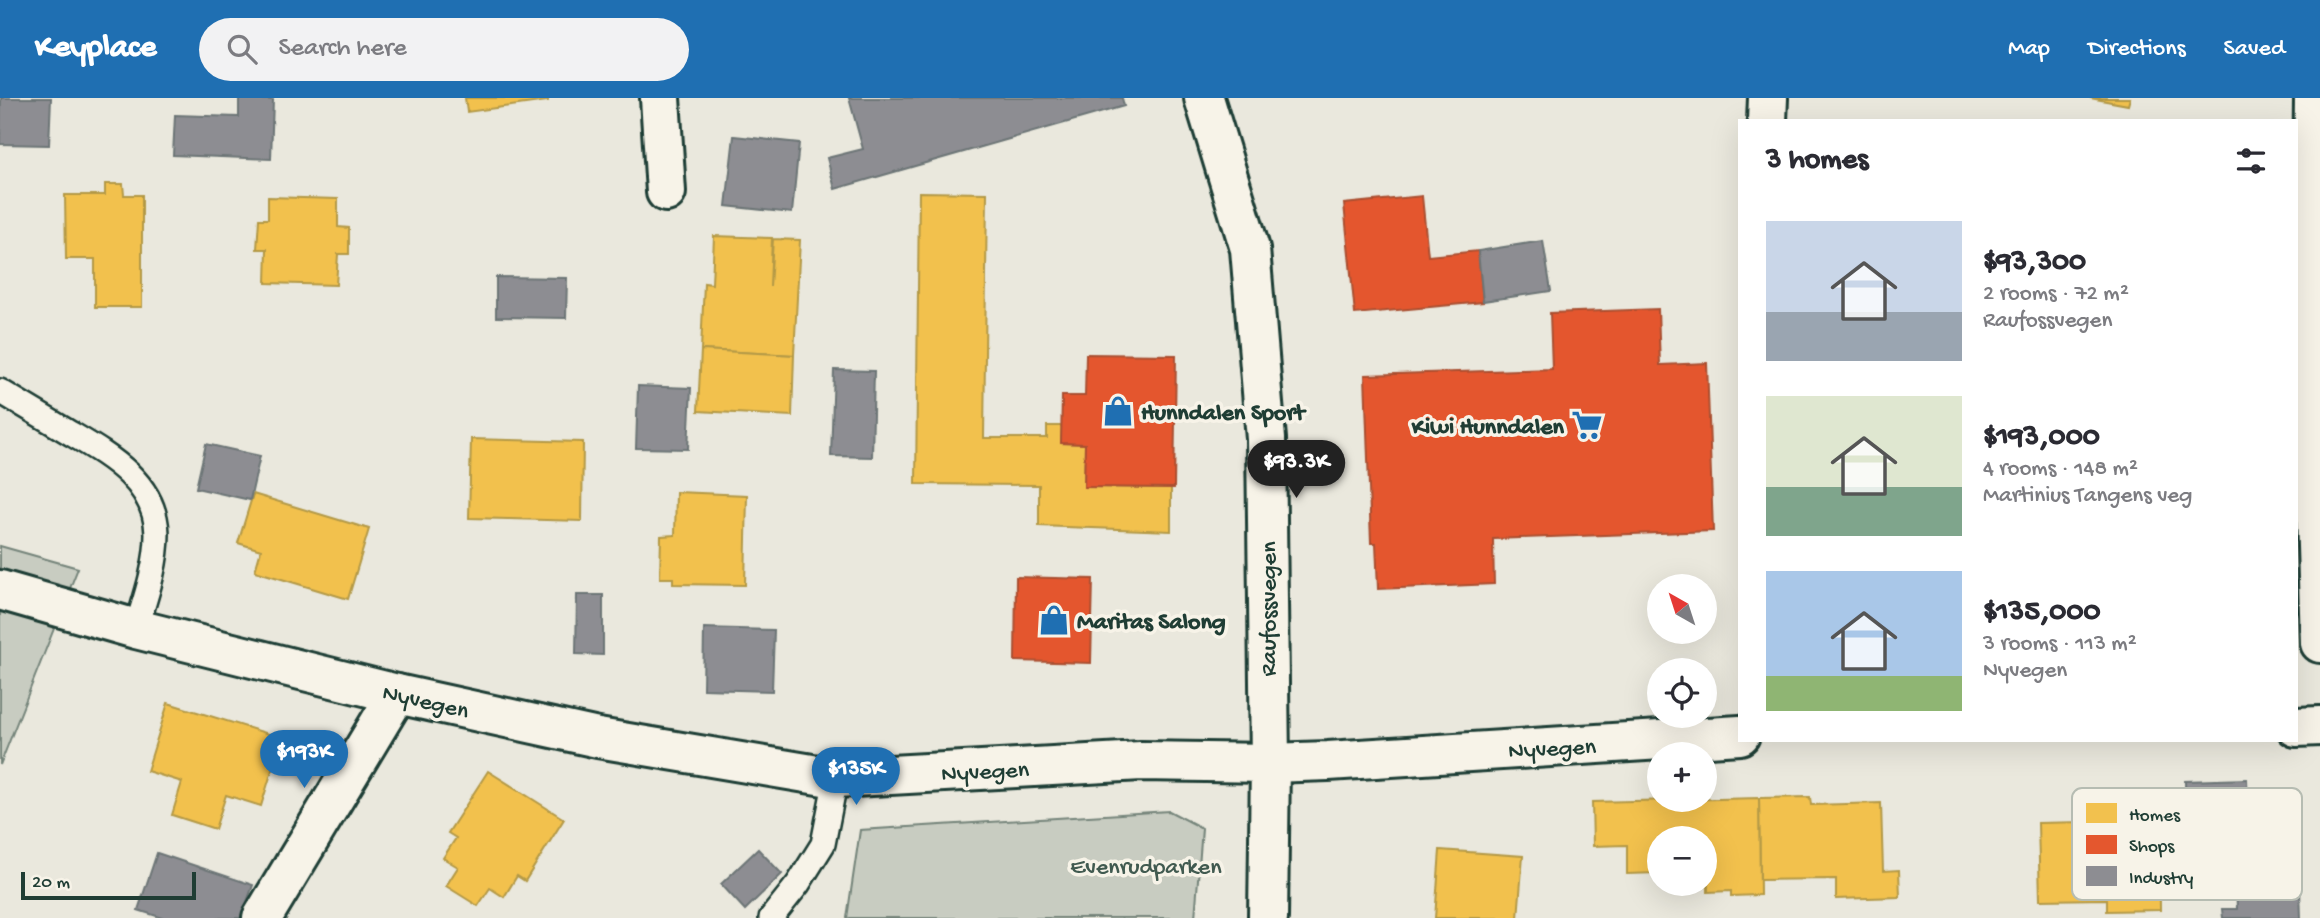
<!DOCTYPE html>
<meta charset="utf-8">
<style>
:root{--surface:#fff;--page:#f2f2f3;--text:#2b2b33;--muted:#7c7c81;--accent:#1f6fb2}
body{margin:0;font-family:"Gochi Hand",sans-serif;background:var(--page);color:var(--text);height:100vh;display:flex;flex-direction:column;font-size:26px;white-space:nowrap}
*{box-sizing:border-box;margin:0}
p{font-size:23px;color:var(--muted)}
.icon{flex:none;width:38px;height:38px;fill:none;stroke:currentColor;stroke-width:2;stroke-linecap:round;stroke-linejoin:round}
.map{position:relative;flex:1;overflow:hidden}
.side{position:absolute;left:1738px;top:21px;width:560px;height:623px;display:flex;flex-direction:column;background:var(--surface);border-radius:0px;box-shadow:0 7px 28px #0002}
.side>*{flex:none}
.needle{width:46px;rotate:321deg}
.fabs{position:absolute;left:1647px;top:476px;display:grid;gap:14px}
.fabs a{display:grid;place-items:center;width:70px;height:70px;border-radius:50%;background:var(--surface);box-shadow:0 7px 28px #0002;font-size:35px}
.scale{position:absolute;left:21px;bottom:18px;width:175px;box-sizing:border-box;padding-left:7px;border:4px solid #1f3d34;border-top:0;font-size:19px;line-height:24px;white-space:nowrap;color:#1f3d34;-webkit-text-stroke:5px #f7f3e8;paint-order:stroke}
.price{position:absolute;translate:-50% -60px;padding:0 16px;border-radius:24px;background:var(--accent);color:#fff;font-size:23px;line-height:46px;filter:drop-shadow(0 2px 4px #0008)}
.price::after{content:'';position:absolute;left:50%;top:42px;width:21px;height:16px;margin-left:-10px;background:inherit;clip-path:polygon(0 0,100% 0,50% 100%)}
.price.selected{background:#222;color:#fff}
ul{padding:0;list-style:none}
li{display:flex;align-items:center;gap:21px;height:175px;padding:0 28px}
li span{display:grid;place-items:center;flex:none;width:196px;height:140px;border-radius:0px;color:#555}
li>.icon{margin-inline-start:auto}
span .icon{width:84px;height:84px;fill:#fffc;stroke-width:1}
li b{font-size:30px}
h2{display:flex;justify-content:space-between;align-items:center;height:84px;padding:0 28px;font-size:30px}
header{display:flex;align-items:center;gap:42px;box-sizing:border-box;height:98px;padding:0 35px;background:var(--accent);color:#fff}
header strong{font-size:33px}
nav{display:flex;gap:38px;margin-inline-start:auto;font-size:24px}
.search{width:490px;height:63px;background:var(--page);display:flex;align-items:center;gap:18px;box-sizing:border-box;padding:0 24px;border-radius:38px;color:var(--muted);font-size:26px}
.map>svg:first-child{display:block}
.green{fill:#c8ccc1;stroke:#74847a;stroke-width:2}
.homes{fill:#f2c14e;stroke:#b39946;stroke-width:2}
.shops{fill:#e4572e;stroke:#a94f30;stroke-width:2}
.industry{fill:#8d8d92;stroke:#6c7576;stroke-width:2}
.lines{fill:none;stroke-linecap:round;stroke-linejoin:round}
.lane-casing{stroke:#1f3d34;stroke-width:28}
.street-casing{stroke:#1f3d34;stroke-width:44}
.secondary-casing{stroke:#1f3d34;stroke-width:44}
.lane{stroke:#f7f3e8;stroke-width:23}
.street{stroke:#f7f3e8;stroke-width:38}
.secondary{stroke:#f7f3e8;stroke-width:38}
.labels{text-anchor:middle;stroke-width:7;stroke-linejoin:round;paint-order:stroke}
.poi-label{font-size:24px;font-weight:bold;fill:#1f3d34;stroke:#f7f3e8;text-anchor:start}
.street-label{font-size:24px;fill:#1f3d34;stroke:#f7f3e8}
.park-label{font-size:24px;fill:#415a50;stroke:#f7f3e8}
.key{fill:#f7f3e8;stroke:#b6bcb2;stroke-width:2}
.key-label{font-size:19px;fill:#1f3d34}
</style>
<header>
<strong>Keyplace</strong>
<div class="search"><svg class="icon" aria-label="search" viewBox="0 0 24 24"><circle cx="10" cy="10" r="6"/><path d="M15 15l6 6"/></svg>Search here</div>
<nav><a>Map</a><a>Directions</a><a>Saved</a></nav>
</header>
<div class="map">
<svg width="2320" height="820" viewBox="0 0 2320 820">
<rect width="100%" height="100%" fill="#eae8dd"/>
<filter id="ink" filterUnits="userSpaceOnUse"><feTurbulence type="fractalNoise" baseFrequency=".0143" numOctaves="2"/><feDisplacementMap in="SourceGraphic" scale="14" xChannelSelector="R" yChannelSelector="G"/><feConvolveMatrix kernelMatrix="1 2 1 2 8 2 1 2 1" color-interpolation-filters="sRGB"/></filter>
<g filter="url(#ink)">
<g class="green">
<path d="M0,448L78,470L0,667Z"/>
<path d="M1169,713L1202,730L1195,820H847L860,732Z"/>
</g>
<g class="homes">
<path d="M465,0H548V3L467,14Z"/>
<path d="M2090,0H2130L2128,7Z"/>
<path d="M105,86H123L124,97H142V209H95V161H66L65,97H105Z"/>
<path d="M919,94L987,95L984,340H1047V328H1062L1061,345L1085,346L1084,389L1171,390V433L1039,428V387L916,386Z"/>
<path d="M268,99L338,101V129L349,130V156H338L336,187L266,185L267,151H257L259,121H268Z"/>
<path d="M714,138L772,140L770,189L773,141L800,142L794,257L701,252L704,185L712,186Z"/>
<path d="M701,252L794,257L792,318L698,313Z"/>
<path d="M471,341L583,344L582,423L469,420Z"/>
<path d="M676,394L747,397L745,487L673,486V480H660L661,438L675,437Z"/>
<path d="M253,396L369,431L348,501L255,473L261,452L238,445Z"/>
<path d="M168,605L282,640L261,708L226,697L215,731L172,717L182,684L147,673Z"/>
<path d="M488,673L564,721L525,783L517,778L504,799L490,790L478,808L446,788L458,769L443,760L456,740L448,735Z"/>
<path d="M1810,699L1811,707L1881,705L1883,773L1899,772L1900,799L1836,801V781L1760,782L1759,700Z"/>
<path d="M1759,700L1760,797L1731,798V793L1708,794V774H1704V740H1659V775L1627,776V747L1593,748L1592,704Z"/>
<path d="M2083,724V728L2159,726L2160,812L2107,813V801L2040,802L2038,725Z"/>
<path d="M1440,752L1523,758L1518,820H1435Z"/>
</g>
<g class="shops">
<path d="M1422,98L1428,158L1478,153L1483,204L1355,216L1344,106Z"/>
<path d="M1658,211L1660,267L1707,265L1713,433L1493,441L1494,486L1378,491L1376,445H1371L1365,277L1552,271L1550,215Z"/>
<path d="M1086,256L1176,257L1174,390L1084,389L1085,346L1061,345L1062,298H1085Z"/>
<path d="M1016,479L1093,481L1091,565L1015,563Z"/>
</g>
<g class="industry">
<path d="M1,0H51L49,47L0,46Z"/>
<path d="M239,0L273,2L271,61L173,57L175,17L239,19Z"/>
<path d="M849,0H1122L1124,8L835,91L827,60L863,51Z"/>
<path d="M734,38L799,45L792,115L726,108Z"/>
<path d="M1543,143L1551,193L1483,203L1478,153Z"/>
<path d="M496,179L567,180L566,220L496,219Z"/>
<path d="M834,272L874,273L872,359L831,358Z"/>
<path d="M638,288L691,290L688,351L636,350Z"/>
<path d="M206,346L260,358L250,402L196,390Z"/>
<path d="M577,497H603V557L576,556Z"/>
<path d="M704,530L774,532L772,593L703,591Z"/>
<path d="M2247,681L2249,731L2186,732L2185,683Z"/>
<path d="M2298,731L2301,820H2223L2222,811H2237L2234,734Z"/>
<path d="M758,751L782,776L745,812L721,786Z"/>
<path d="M157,755L253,787L241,820H163L138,812Z"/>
</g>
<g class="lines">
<g class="lane-casing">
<g id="lane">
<path d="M0,293C22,306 43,319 65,332C105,356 156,382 157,436C157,468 145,501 136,531"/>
<path d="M771,820L798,786L823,746L836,680"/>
</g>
</g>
<g class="street-casing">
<g id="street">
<path d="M660,0L666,94"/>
<path d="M2314,0L2311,255L2320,545"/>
<path d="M1767,23L1768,0"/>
<path d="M0,492L136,531L397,596L598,640L836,680L1141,663L1270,665L1328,663L1740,637"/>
<path d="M2296,629L2320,628"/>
<path d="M262,820L397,596"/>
</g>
</g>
<g class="secondary-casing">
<path id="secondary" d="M1204,0L1250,151L1266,341L1270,665L1268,820"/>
</g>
<use href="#lane" class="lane"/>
<use href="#street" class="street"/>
<use href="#secondary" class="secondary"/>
</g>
</g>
<defs>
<g id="shop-bare" transform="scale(2.415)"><path d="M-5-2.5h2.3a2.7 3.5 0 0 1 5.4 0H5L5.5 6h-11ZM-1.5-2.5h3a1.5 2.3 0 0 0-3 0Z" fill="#1f6fb2" stroke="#f7f3e8" stroke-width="2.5" paint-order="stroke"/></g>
<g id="supermarket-bare" transform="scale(2.415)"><path d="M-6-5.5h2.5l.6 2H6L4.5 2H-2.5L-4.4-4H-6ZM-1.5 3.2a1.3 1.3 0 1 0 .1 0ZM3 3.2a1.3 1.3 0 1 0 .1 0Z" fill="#1f6fb2" stroke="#f7f3e8" stroke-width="2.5" paint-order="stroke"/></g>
</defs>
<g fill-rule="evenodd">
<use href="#shop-bare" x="1118" y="313"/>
<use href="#supermarket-bare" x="1587" y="327"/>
<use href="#shop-bare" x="1054" y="522"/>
</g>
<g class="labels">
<g class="poi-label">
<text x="1141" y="321">Hunndalen Sport</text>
<text x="1564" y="335" text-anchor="end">Kiwi Hunndalen</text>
<text x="1077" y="530">Maritas Salong</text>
</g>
<g class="street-label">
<text transform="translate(1267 511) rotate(-90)" y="8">Raufossvegen</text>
<text transform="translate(426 602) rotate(13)" y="8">Nyvegen</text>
<text transform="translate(1552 649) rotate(-3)" y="8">Nyvegen</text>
<text transform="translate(985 672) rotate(-3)" y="8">Nyvegen</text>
</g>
<g class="park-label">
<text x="1146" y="775">Evenrudparken</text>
</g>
</g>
<rect x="2072" y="690" width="230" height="112" rx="10" class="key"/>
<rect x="2086" y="705" width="31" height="20" fill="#f2c14e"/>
<rect x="2086" y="737" width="31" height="19" fill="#e4572e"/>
<rect x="2086" y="768" width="31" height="20" fill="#8d8d92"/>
<g class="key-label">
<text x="2129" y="722">Homes</text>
<text x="2129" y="753">Shops</text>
<text x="2129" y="785">Industry</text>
</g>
</svg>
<div class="fabs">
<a><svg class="needle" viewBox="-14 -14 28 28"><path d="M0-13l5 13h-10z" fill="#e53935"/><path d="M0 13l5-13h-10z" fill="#7c7c81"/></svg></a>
<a><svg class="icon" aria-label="locate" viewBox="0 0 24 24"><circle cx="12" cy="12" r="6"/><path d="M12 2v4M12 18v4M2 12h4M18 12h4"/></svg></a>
<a>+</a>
<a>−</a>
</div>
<div class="scale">20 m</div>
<b class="price selected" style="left:1296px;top:402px">$93.3K</b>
<b class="price" style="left:304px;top:692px">$193K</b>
<b class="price" style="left:856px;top:709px">$135K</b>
<section class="side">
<h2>3 homes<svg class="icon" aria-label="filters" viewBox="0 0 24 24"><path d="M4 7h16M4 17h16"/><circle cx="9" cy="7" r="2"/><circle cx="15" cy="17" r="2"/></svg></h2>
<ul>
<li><span style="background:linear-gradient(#c9d6e8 65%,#9aa5b1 0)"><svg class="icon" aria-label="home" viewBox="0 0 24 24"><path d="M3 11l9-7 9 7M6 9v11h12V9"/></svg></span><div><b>$93,300</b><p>2 rooms · 72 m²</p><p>Raufossvegen</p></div></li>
<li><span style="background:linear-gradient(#dfe7d0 65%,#7fa58c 0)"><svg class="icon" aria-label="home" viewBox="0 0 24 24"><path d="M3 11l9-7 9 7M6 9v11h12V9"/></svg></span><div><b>$193,000</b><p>4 rooms · 148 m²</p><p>Martinius Tangens veg</p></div></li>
<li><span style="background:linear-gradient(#a9c7e8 75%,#8fb573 0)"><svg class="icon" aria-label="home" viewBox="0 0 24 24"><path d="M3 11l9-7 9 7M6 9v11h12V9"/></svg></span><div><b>$135,000</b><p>3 rooms · 113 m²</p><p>Nyvegen</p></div></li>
</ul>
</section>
</div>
